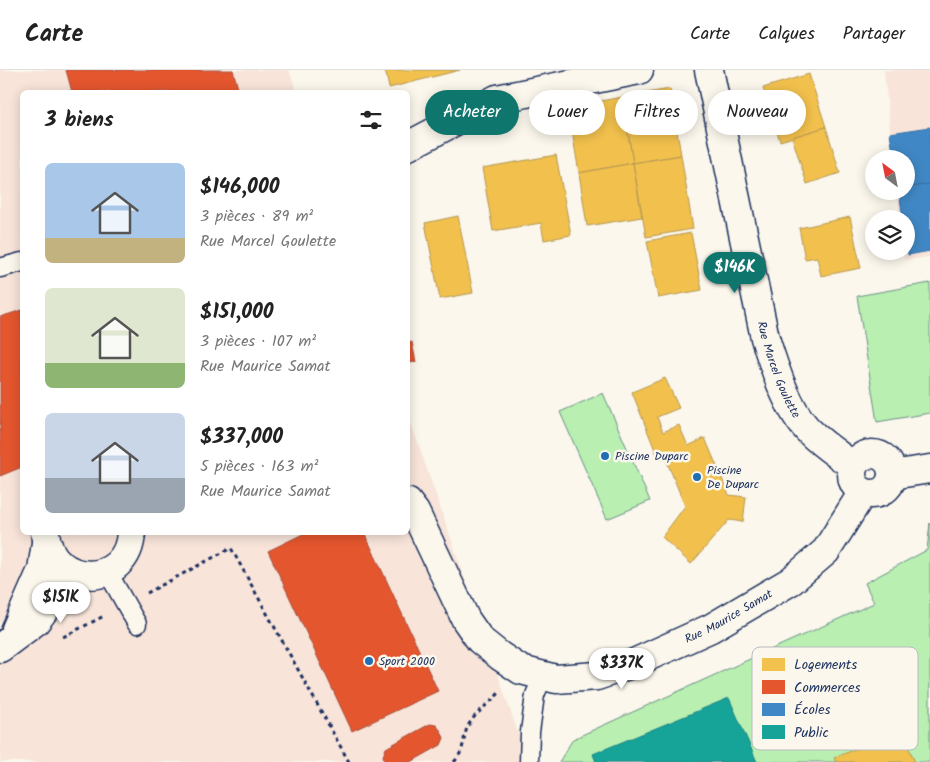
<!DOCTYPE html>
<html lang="fr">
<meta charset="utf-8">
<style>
:root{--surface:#fff;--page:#f6f6f6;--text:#222;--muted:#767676;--line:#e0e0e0;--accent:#0f766e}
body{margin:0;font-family:Kalam,sans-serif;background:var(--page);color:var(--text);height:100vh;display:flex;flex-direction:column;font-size:19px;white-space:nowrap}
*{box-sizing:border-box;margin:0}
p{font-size:16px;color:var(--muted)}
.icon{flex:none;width:28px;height:28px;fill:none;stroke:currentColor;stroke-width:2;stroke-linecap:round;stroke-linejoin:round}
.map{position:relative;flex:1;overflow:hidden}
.sheet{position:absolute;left:20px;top:20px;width:390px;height:445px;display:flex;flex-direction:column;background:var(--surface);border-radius:8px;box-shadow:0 2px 12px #0003}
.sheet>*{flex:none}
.hud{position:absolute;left:425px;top:20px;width:430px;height:45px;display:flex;gap:10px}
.needle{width:32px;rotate:328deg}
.buttons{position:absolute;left:865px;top:80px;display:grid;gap:10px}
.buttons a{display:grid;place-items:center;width:50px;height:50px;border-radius:50%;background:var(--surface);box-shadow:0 2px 12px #0003;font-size:25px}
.price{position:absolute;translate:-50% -42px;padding:0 11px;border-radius:18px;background:#fff;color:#222;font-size:16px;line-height:32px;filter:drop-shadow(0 1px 2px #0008)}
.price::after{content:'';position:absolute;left:50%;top:30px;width:15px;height:11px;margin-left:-8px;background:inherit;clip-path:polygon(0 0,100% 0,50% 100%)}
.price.on{background:var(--accent);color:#fff}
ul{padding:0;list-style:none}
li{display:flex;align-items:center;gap:15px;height:125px;padding:0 25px}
li span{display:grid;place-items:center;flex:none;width:140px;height:100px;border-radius:8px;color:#555}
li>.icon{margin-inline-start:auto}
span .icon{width:60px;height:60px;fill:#fffc;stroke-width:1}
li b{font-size:21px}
h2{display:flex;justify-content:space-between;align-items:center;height:60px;padding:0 25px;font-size:21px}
.pill{padding:0 18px;border-radius:22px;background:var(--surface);box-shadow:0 2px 12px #0003;font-size:18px;line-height:45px}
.pill.on{background:var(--accent);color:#fff}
header{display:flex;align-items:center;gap:30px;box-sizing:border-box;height:70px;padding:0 25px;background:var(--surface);border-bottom:1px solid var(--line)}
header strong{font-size:24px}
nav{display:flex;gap:28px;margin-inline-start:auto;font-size:18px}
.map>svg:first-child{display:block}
.built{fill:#f8e4d9}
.green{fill:#b9efb0;stroke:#6a8f87}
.homes{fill:#f2c14e;stroke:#b29553}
.shops{fill:#e4572e;stroke:#a84b3c}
.schools{fill:#3f88c5;stroke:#346da6}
.public{fill:#17a398;stroke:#188087}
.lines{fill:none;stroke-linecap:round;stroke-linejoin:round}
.service-casing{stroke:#1b2f5e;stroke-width:21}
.minor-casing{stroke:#1b2f5e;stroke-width:31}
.path{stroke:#1b2f5e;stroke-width:3;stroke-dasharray:4 4;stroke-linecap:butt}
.service{stroke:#fbf7ec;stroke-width:18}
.minor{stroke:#fbf7ec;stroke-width:28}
.poi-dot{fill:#1f6fb2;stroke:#fbf7ec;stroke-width:2}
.labels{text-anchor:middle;stroke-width:5;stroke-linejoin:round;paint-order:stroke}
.street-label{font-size:12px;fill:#1b2f5e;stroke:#fbf7ec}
.poi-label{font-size:12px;fill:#1b2f5e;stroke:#fbf7ec;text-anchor:start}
.key{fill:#fbf7ec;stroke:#b8bbc1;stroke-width:1}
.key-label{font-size:14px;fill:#1b2f5e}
</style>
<header>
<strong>Carte</strong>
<nav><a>Carte</a><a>Calques</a><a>Partager</a></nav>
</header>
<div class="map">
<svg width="930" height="692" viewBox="0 0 930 692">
<rect width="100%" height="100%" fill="#fbf7ec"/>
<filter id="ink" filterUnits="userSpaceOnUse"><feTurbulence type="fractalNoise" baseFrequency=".02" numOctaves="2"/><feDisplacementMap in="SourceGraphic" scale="10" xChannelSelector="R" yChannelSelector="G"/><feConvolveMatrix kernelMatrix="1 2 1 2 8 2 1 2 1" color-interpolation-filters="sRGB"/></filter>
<g filter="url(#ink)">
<g class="built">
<path d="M0,0H289L297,22H22V462H408V344L528,692H0Z"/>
<path d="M884,0H930V187L904,190L903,181H906V149H900L897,121H906V89H893Z"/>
</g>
<g class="green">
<path d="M930,213V343L877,352L857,226Z"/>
<path d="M603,323L650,431L607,449L560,342Z"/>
<path d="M930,453V692H559L573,669L874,533L865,513L927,480Z"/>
</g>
<g class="homes">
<path d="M385,0H460L389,18Z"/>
<path d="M809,4L826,57L780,71L763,18Z"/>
<path d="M670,19L681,85L633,93L622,27Z"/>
<path d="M622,27L633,93L579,103L568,37Z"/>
<path d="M826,57L840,103L807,114L792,67Z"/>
<path d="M556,85L571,165L544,170L541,153L493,161L482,98Z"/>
<path d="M681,85L693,159L646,167L633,93Z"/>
<path d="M633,93L642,147L587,156L579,103Z"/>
<path d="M458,146L473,223L440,229L425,153Z"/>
<path d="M850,147L861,198L821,206L817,187L805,189L799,158Z"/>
<path d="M691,163L702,220L658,228L647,171Z"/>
<path d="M665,308L679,338L657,347L663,362L679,355L688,376L705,368L729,425L746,427L743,452L729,450L691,494L662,467L685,436L665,387L659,390L632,322Z"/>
<path d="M901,660L915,692H836L834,688Z"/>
</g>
<g class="shops">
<path d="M66,0H233L239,22H72Z"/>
<path d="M22,240V397L0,406V247Z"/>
<path d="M412,272L416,292L408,293V273Z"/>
<path d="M307,462H364L438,621L352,661L268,481Z"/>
<path d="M430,654L436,655L441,661L444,668L441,675L411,692H385L383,686L386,678Z"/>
</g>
<g class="schools">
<path d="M930,57V114L906,118V89H894L890,63Z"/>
<path d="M930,114V181L908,185L906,149H903L899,121H906V118Z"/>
</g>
<path class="public" d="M729,628L757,692H596L593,684Z"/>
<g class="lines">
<g class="service-casing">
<g id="service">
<path d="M0,198L22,192"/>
<path d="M107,501L137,554"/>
<path d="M529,692L530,662L535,625L543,606"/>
</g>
</g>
<g class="minor-casing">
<g id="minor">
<path id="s1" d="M709,0L765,268C774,297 788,341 810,362C823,375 839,385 853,396"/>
<path d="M408,76L497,29L639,0"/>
<circle cx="872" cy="404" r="20"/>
<path d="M892,405L930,399"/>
<path id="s2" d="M408,433L415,442L466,550L480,570L500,586L521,600L556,609L597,606L634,593L711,558L791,511L826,481L863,422"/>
<path d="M45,462C50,519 129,519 131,462"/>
<path d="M16,559L42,500L46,473"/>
<path d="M0,578L36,551L73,502"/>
</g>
</g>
<g class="path">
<path d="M147,523L231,478L349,692"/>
<path d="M63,567L104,546"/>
<path d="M454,692C466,679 462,668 468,656C475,643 490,633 500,622"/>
</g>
<use href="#service" class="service"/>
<use href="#minor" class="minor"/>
</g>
</g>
<g class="poi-dot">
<circle cx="605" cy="386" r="5"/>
<circle cx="697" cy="407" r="5"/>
<circle cx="369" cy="591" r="5"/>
</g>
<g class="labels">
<g class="street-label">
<text dy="4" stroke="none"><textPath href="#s1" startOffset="308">Rue Marcel Goulette</textPath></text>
<text dy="4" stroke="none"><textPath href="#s2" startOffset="428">Rue Maurice Samat</textPath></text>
</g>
<g class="poi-label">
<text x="615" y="390">Piscine Duparc</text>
<text x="707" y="404">Piscine<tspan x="707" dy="14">De Duparc</tspan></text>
<text x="379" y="595">Sport 2000</text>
</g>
</g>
<rect x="752" y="577" width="166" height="103" rx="8" class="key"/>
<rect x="762" y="588" width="23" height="13" fill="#f2c14e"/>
<rect x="762" y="610" width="23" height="14" fill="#e4572e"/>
<rect x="762" y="633" width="23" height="13" fill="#3f88c5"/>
<rect x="762" y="655" width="23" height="14" fill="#17a398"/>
<g class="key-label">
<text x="794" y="599">Logements</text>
<text x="794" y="622">Commerces</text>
<text x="794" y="644">Écoles</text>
<text x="794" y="667">Public</text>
</g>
</svg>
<div class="buttons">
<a><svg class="needle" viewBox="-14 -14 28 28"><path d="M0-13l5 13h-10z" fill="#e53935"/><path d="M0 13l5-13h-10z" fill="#767676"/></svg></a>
<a><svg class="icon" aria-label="layers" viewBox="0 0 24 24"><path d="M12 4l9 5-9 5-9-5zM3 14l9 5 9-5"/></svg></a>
</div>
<b class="price on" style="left:735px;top:224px">$146K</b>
<b class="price" style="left:61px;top:554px">$151K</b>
<b class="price" style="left:622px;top:620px">$337K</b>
<div class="hud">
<a class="pill on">Acheter</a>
<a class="pill">Louer</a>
<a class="pill">Filtres</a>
<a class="pill">Nouveau</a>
</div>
<section class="sheet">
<h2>3 biens<svg class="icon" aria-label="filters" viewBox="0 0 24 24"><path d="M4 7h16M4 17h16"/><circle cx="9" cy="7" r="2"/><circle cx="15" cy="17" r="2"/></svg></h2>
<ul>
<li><span style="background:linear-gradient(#a9c7e8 75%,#c2b280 0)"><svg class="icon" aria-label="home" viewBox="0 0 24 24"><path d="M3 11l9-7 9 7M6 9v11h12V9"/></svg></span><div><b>$146,000</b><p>3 pièces · 89 m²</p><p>Rue Marcel Goulette</p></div></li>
<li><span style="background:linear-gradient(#dfe7d0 75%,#8fb573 0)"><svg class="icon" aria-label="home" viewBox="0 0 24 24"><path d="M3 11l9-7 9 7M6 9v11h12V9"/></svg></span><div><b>$151,000</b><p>3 pièces · 107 m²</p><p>Rue Maurice Samat</p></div></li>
<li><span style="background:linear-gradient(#c9d6e8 65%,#9aa5b1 0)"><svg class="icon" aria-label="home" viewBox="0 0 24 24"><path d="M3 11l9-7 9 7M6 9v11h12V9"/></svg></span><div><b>$337,000</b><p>5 pièces · 163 m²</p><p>Rue Maurice Samat</p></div></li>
</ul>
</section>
</div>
